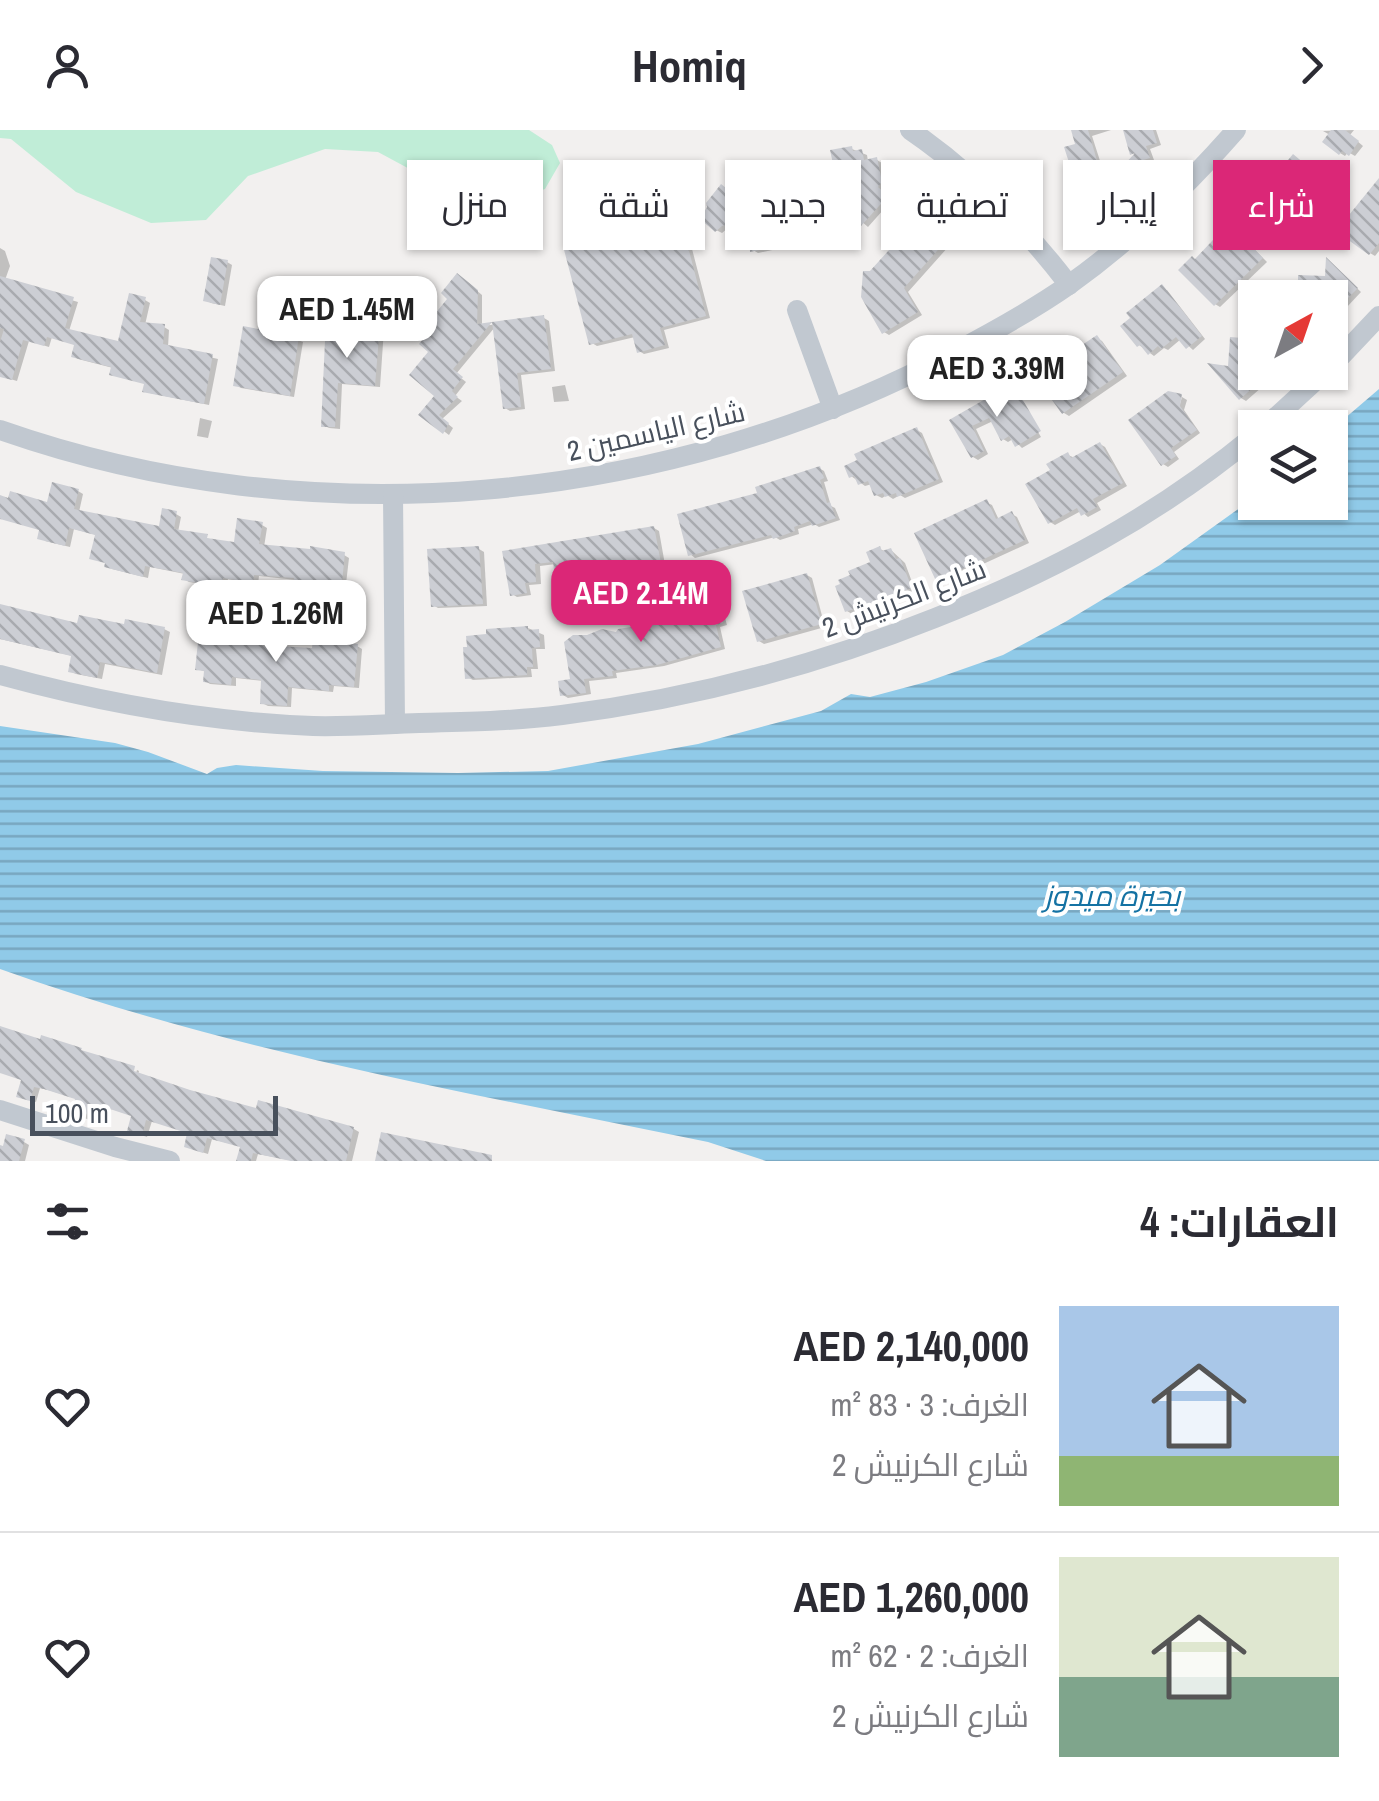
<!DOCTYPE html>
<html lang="ar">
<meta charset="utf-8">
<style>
:root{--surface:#fff;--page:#f2f2f3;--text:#2b2b33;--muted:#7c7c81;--line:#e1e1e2;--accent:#db2777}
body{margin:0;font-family:"Archivo Narrow",Cairo,sans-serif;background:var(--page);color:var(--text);direction:rtl;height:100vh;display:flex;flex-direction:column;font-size:38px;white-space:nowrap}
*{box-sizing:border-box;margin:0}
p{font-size:32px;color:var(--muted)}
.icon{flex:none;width:55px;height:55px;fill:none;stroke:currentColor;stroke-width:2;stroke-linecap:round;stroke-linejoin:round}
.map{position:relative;height:1031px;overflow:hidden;direction:ltr}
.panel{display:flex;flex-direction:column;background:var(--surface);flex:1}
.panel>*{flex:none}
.banner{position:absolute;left:30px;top:30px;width:1320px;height:90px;direction:rtl;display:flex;gap:20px}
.needle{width:65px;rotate:40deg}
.buttons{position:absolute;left:1238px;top:150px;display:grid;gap:20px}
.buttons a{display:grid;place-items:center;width:110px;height:110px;border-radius:0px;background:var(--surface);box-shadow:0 2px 8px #0004;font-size:50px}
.scale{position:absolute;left:30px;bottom:25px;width:248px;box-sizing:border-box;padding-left:10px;border:5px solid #48505c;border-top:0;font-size:28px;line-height:35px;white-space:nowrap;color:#48505c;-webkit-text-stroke:8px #fff;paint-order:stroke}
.price{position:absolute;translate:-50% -85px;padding:0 22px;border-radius:20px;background:#fff;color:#222;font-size:32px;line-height:65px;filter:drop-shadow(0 2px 5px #0008)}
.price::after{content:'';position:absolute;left:50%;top:60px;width:30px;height:22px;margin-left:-15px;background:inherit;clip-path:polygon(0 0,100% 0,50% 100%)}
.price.current{background:var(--accent);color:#fff}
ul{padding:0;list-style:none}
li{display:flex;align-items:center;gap:30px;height:250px;padding:0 40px}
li+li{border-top:2px solid var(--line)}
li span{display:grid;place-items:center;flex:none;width:280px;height:200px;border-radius:0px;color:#555}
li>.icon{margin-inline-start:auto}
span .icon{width:120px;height:120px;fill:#fffc;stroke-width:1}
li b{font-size:42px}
h2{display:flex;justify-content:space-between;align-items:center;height:120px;padding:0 40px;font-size:42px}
.pill{padding:0 35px;border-radius:0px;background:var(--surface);box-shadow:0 2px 8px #0004;font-size:35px;line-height:90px}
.pill.current{background:var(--accent);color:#fff}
header{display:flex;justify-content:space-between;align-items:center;height:130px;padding:0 40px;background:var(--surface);font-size:45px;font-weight:800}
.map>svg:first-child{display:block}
.green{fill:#c0edd7}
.water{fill:url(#water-rules)}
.shadow{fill:#0003}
.building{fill:url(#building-back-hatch)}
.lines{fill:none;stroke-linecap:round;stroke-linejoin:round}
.street{stroke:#c1c8d0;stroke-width:20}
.labels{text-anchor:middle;stroke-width:8;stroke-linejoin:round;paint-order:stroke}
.street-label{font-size:28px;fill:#48505c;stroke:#fff}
.water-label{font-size:30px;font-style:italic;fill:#1472a3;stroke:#fff}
</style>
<header><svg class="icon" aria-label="forward" viewBox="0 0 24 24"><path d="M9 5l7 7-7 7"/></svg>Homiq<svg class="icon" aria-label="person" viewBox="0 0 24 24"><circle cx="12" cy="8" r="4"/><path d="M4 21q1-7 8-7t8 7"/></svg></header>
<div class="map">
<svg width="1379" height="1031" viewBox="0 0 1379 1031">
<defs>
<pattern id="water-rules" width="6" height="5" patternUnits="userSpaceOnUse" patternTransform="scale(2.5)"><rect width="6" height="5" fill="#90cae8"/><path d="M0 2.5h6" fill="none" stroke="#78a6bf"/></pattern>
<pattern id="building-back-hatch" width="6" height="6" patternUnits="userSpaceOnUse" patternTransform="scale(2.5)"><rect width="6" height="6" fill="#ccced4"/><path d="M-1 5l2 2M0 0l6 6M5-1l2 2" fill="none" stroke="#a8aaaf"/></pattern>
</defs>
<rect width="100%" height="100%" fill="#f2f0ef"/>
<path class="green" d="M0,0H529L552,15L560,33L545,59L495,77L454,63L378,22L325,19L248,46L206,90L151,93L76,62L11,9L0,8Z"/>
<path class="water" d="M1379,259V1031H766L708,1012C470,963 229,921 0,839V596L115,613L148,622L207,644L217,638L236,635L323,641L458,643L548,641L698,614L821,581L851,564L870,567L926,552L1003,525L1065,492L1160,435L1255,367V372H1330V301Z"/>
<g class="shadow">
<path d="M1074,0H1111L1092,6L1102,37L1079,44L1074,41L1078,15Z"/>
<path d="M1125,0H1156L1161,15L1150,19L1154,30L1131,38L1127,36L1136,25L1133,23Z"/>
<path d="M1354,0L1350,5L1363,16L1355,26L1348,22L1345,26L1340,23L1330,5L1323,1Z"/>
<path d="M852,19L867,25L868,31L877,30L882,33L886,55L881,61L892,70L868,97L838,71L844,104L832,106L827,103L823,83L806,86L801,83L800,76L793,72Z"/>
<path d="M1299,30L1332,59L1287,112L1247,80L1281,42Z"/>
<path d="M1379,52V121L1375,126L1370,123Z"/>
<path d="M748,61H757L779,79L774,80L777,119L758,123L753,120L752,91L728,98L722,103L716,100Z"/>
<path d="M679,89L685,92L710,188L664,200L669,218L644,224L639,221L635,207L597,216L592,213Z"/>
<path d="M924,94L949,116L908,162L922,185L889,205L884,202L871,144Z"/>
<path d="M1234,99L1267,132L1220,177L1215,174L1196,131Z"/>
<path d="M0,118L5,121L10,136L5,150L78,172L69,201L120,214L145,170L150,173L145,195L164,197L169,200L168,217L218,229L209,275L150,263L146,254L113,238L78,229L73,226L76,215L52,207L49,217L29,211L17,251L0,246Z"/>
<path d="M227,132L232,135L225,176L211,173L206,170Z"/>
<path d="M1331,134L1361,162L1346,178H1330L1328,149Z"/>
<path d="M463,149L482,165V196L544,188L549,191L555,241L521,245L525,279L510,281L505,278L495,197L456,244L466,252L455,266L462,271L442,289L453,298L449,305L422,285L438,265L432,221Z"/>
<path d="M1167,160L1205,209L1193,220L1181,209L1168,220L1164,218L1154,226L1139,215L1134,188Z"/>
<path d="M283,167L288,170L285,197L290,200L289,207L303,212L294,267L241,258L236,255Z"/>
<path d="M1255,190V242H1279L1246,271L1241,268L1230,239L1246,211L1247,199Z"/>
<path d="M329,191L379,196L384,199L380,257L342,254L340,299L329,298L323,295Z"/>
<path d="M1097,208L1102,211L1127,246L1069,286L1064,283L1069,218L1074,221Z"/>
<path d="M565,255L569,271L554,272L552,257Z"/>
<path d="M1012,257L1041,307L1022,318L1013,309L1008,312L1003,309L993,291L976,299L988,324L978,330L973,327L952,291Z"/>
<path d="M1182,267L1187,270L1184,280L1200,303L1174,322L1179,329L1168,337L1163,334Z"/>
<path d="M200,288L212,291L208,308L197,306Z"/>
<path d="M917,300L922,303L943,352L905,368L900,365L893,369L887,365L882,368L876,365L872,354L865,356L851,346Z"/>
<path d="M1100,314L1105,317L1127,356L1097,373L1101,380L1088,387L1081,381L1055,395L1050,392L1053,341L1068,325L1075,328Z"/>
<path d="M819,338L824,341L828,351L824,352L831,376L835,378L840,390L819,397L814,394L798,399L799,404L780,410L775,407L695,428L690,424L761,365Z"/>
<path d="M78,361L83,364L79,382L161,399L176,384L181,387L178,402L236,415L262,395L267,398L264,417L344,425L349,428L346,454L329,453L328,458L301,455L296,452V450L259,446L258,454L228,449L226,458L189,452L184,449L185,444L150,437L148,448L112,439L97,405L74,399L70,417L45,411L42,400L0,387V368L48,375Z"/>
<path d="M986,372L992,375L999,390L1012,384L1017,387L1029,413L944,452L938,449Z"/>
<path d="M654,398L659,401L667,446L606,457L601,454L599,445L563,450L558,447L556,434L540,436L541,454L529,455L531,465L517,467L512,464L505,423Z"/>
<path d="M479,419L484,422L487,476L438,478L433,475Z"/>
<path d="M880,419L886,422L891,420L905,433L915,460L901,466L902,470L869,481L865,479L852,484L847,481Z"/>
<path d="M807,445L812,448L825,497L764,514L759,511Z"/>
<path d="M715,468L720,471L727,495L720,497L725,519L664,536L616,543L617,548L589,551L591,564L568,568L563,565L616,505L654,496L673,484L680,487L702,482Z"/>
<path d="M0,483L79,496L164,499L170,502L162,545L105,534L102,549L76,544L70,541L73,526L0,509Z"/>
<path d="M528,498L544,505L545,519H536L538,539H531L532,547L473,550L467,547L470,519Z"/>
<path d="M239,505L244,508L243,517L314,521L357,516L362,519L359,558L334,556L333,562L292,558L291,577L268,576L262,573L264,551L236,548V556L210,554L205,551L206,542L198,539Z"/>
<path d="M0,899L133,954L137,940L139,941L138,945L258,981L260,973L354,999L359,1002L352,1031H294L258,1024L256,1031H244L243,1017L212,1009L208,1024L192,1019L190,1003L152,991L147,1007L135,1003L134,986L106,977L105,981L94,977L90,990L78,986L77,969L52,961L40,958L36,972L24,968L23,950L0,942Z"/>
<path d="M24,1012L29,1015L25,1031H0V1018Z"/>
</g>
<g class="building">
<path d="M1071,0H1088L1098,34L1072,42L1064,17L1075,14Z"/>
<path d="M1123,0H1153L1157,13L1146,16L1150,28L1123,36L1135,23L1130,25Z"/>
<path d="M1331,0H1345L1359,11L1349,26L1342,21L1339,25L1322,12Z"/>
<path d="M852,16L853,21L862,19L864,30L877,27L882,52L878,57L888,66L861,96L834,72L840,101L824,104L820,81L799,85L796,73L791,74L785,43L833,34L830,20Z"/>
<path d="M1293,24L1329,54L1280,111L1243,80L1245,78L1242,75L1274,36L1280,40Z"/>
<path d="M1379,48V113L1369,125L1336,101Z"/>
<path d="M735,49L747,59L752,55L777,76L770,78L773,117L750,122L749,89L722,96L715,102L700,89L707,77L706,73L721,54L726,58Z"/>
<path d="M680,86L706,186L660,198L665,215L637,223L632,204L589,215L563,116Z"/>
<path d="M918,88L945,112L904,158L918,182L882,204L861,167L863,141H870Z"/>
<path d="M1229,93L1263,128L1214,176L1178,140L1192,126L1195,129Z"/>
<path d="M211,127L228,130L220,175L203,171Z"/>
<path d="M1326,127L1358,158L1340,176H1330V168H1275L1288,154H1298V145L1325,146Z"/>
<path d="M457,143L478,160L477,194L544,185L551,239L517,243L521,277L503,279L492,192L453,239L463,247L452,261L458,267L439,285L449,293L443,304L418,285L434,266L409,245L428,222L419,214L431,199L426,195L447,169L441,163Z"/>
<path d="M0,146L74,167L65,198L118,211L129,163L146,167L140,192L165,194L163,214L213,224L204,274L142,262L144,254L109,245L111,237L71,227L74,215L47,207L44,216L23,210L12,250L0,247V212L4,199L0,198Z"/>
<path d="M1162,154L1202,206L1186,219L1176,207L1161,219L1158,216L1148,225L1140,215L1137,217L1120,196L1130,188L1126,183Z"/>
<path d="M271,163L284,165L280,194L286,195L284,204L299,206L290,266L233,256L243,196L258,199L260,191L267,192Z"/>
<path d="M326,189L380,194L375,256L338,253L335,297H321Z"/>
<path d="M1097,205L1123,242L1062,284L1035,246L1060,229L1056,224L1069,215L1073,221Z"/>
<path d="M1230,207L1255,209V242H1271L1239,270L1207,233L1228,236Z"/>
<path d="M1013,253L1041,301L1015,317L1009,306L1001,311L989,288L972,296L984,321L971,328L949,290Z"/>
<path d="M1168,261L1182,264L1180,276L1197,300L1171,318L1176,326L1161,336L1128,290Z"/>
<path d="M917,297L939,349L897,367L896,363L885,367L883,363L874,366L868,351L858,355L854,346L849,348L844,336L857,330L854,324Z"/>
<path d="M1100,312L1123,353L1093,369L1097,377L1081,386L1077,378L1048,394L1025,354L1050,340L1046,334L1068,322L1071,328Z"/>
<path d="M820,336L824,348L820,350L827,373L830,372L836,388L812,396L810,391L794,397L795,401L773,409L771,405L688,426L677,384L757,363L755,357Z"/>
<path d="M52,352L79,359L74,379L159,396L162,378L177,381L174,399L208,404L207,408L234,412L237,388L263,392L259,414L310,419V416L345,422L342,453L324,452V457L293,454L294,448L254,445L253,453L223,448L222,457L181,450L183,443L145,436L143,447L104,437L105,433L89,429L95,405L69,398L65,416L37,409L39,400L0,389V365L8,368L10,361L47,372Z"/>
<path d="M987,369L996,389L1012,381L1025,410L936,451L914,403Z"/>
<path d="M654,396L663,444L599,455L596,442L555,449L553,432L535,434L536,452L525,453L527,463L510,466L502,421Z"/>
<path d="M479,416L483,474L431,477L427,419Z"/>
<path d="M880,416L882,421L891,418L896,429L900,428L912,458L897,463L898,467L861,480L860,477L845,482L835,456L840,454L838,450L850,445L848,441L870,432L866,422Z"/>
<path d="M807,443L822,494L757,512L742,461Z"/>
<path d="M716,466L723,493L716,495L721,517L657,535L612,541L613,546L584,549L586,563L560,566L558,551L570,549L564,512L573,505H587L602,499L616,502L618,499L651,494L649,487L674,481L676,486L699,480L696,471Z"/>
<path d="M0,474L77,493L79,485L124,494L125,489L165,497L157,543L100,532L97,548L68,542L71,526L0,509Z"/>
<path d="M528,496V500L539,499L540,517L532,518L533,537H527V545L465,549L463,517H467L466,506L486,504V499Z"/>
<path d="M203,501L240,503L239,514L312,518L313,509L358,514L354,557L329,555V561L288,557L287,576L260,574L261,550L232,547L231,555L203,552L204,541L195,540L198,512L202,513Z"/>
<path d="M0,896L40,909L41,905L82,918L81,920L135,936L134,941L190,960L256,978L258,970L354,997L346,1031H291L253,1023L251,1031H236L240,1017L207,1008L203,1023L184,1017L187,1003L146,990L142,1006L127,1001L131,986L101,976L100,980L89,976L85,989L70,985L75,969L44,959L34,957L30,971L16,967L21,950L0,943Z"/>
<path d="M381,1002L492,1025V1031H375Z"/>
<path d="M6,1004L25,1009L19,1031H0V1015L3,1016Z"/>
</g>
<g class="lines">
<g class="street">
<path d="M910,0C973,43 1023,95 1069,155"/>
<path d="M797,180L833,279"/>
<path d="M1330,238L1379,186"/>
<path d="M1264,298L1325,242"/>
<path d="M0,300C310,409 664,376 953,223C993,202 1033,180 1070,154C1132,110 1186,57 1236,0"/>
<path d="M393,364L395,594"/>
<path d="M0,545C102,573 207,592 313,596C348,597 384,594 419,593C467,592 515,591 562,585C690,569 815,536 935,488C1052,442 1157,386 1255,305"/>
<path d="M0,980L115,1017L170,1031"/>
</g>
</g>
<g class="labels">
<g class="street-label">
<text transform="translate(656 301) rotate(-13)" y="10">شارع الياسمين 2</text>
<text transform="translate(904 468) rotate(-21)" y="10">شارع الكرنيش 2</text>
</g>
<g class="water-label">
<text x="1112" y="776">بحيرة ميدوز</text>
</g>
</g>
</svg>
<div class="buttons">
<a><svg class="needle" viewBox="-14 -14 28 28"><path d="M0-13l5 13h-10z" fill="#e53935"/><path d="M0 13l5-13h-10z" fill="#7c7c81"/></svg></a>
<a><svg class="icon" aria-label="layers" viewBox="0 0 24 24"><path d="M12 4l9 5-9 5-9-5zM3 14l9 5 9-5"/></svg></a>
</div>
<div class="scale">100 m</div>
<b class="price" style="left:347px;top:231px">AED 1.45M</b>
<b class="price" style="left:997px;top:290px">AED 3.39M</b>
<b class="price current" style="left:641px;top:515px">AED 2.14M</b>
<b class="price" style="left:276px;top:535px">AED 1.26M</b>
<div class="banner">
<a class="pill current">شراء</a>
<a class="pill">إيجار</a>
<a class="pill">تصفية</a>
<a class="pill">جديد</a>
<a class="pill">شقة</a>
<a class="pill">منزل</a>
</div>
</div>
<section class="panel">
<h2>العقارات: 4<svg class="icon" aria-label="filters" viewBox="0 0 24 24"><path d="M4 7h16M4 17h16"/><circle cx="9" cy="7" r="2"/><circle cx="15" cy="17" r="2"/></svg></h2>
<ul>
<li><span style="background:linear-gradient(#a9c7e8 75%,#8fb573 0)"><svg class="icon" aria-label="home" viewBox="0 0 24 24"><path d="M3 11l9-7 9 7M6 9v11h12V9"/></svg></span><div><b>AED 2,140,000</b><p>الغرف: 3 · 83 m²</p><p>شارع الكرنيش 2</p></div><svg class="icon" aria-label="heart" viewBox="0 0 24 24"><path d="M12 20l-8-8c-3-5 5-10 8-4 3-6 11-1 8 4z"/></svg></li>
<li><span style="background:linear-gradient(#dfe7d0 60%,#7fa58c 0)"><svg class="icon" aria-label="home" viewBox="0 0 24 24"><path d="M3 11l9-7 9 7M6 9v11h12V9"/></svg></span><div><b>AED 1,260,000</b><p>الغرف: 2 · 62 m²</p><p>شارع الكرنيش 2</p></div><svg class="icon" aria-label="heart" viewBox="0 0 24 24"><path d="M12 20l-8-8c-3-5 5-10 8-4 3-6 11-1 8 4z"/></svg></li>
</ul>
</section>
